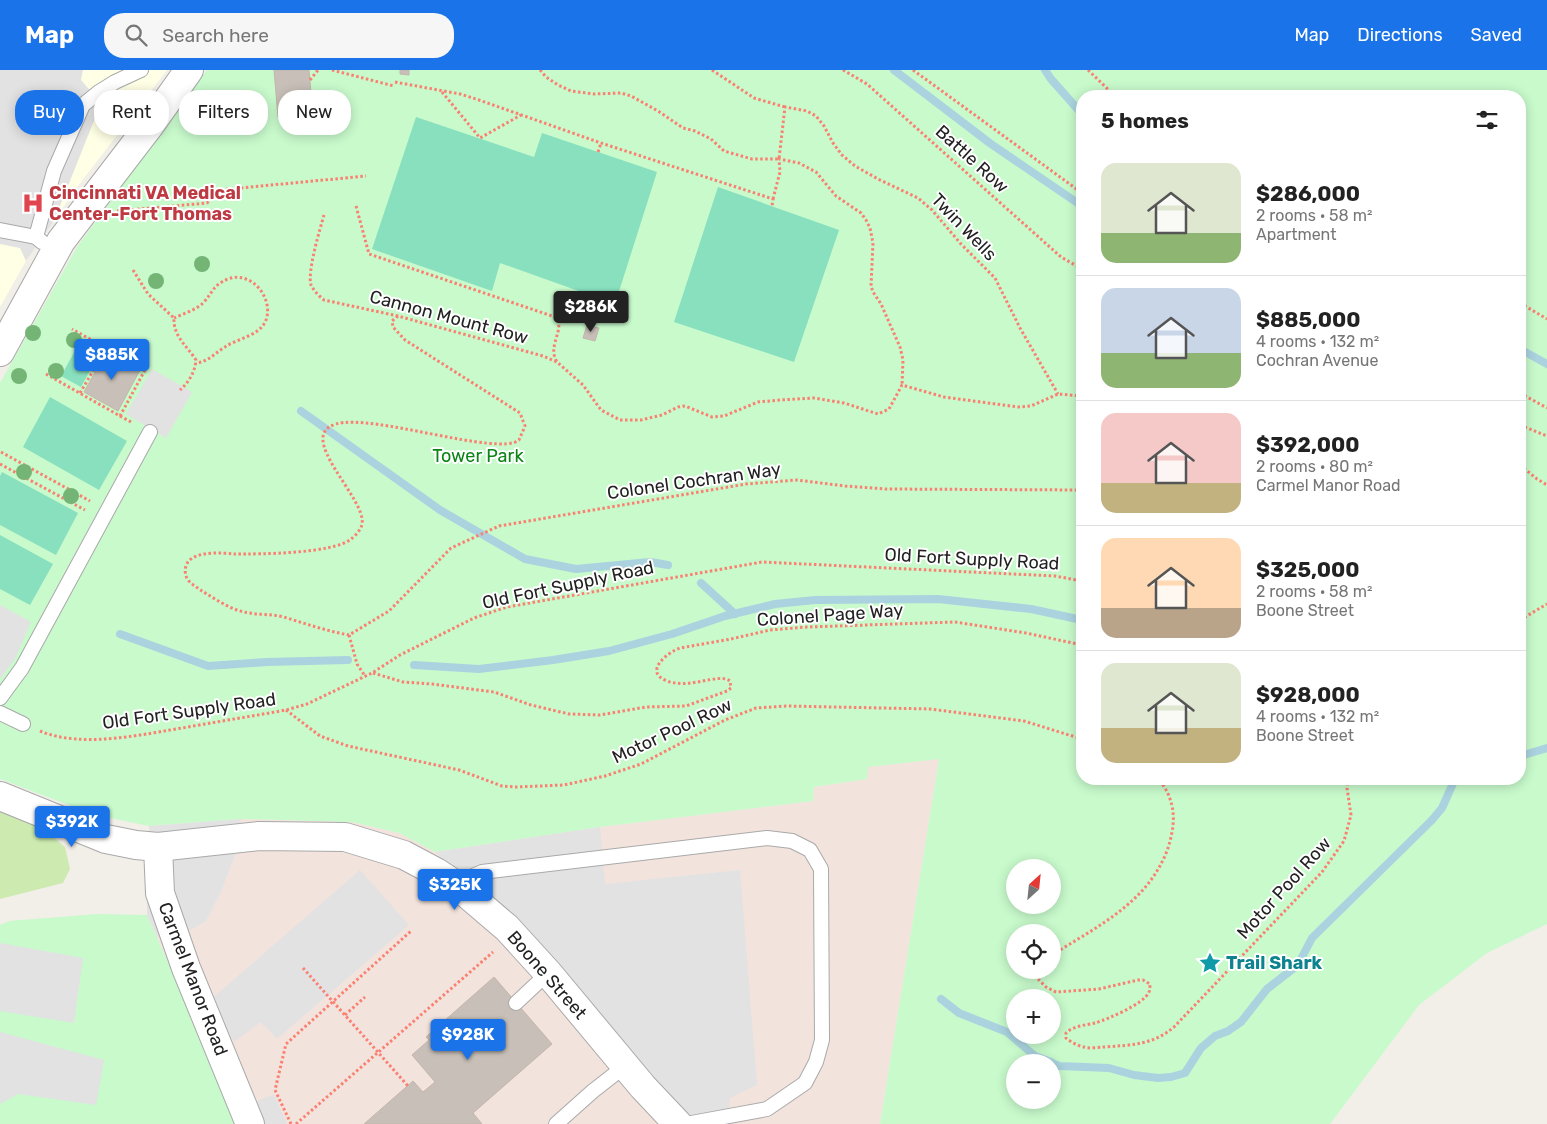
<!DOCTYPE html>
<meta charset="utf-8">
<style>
:root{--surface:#fff;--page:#f6f6f6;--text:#222;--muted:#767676;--line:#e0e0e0;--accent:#1a73e8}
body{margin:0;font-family:Rubik,sans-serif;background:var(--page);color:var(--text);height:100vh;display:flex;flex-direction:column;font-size:19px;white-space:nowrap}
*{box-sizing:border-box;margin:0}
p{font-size:16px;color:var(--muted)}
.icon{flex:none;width:28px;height:28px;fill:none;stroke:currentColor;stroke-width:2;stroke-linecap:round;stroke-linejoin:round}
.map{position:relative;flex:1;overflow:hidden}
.side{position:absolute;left:1076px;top:20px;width:450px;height:695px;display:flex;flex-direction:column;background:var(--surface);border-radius:20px;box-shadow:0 2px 12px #0003}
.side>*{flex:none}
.hud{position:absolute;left:15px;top:20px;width:475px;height:45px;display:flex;gap:10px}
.needle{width:32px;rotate:27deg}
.controls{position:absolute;left:1006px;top:789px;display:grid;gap:10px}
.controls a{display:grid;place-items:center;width:55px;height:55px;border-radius:50%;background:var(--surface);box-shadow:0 2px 12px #0003;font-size:25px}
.price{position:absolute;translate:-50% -42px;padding:0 11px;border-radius:5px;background:var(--accent);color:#fff;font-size:16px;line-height:32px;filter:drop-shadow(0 1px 2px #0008)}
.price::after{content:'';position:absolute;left:50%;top:30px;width:15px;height:11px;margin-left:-8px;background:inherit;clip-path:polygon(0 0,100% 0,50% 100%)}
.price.selected{background:#222;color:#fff}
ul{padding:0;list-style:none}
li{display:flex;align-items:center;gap:15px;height:125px;padding:0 25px}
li+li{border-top:1px solid var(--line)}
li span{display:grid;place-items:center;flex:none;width:140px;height:100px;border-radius:15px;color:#555}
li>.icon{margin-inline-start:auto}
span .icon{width:60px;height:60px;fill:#fffc;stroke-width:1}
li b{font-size:21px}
h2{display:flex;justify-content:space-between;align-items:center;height:60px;padding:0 25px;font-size:21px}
.chip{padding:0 18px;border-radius:20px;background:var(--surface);box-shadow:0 2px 12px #0003;font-size:18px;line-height:45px}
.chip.selected{background:var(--accent);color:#fff}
header{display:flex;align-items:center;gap:30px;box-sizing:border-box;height:70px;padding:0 25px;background:var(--accent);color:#fff}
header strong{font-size:24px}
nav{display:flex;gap:28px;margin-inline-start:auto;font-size:18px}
.search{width:350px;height:45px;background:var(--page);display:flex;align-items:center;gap:12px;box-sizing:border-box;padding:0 18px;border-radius:20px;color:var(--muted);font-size:19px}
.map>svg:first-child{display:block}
.education{fill:#ffffe5}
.military{fill:#f3e3dd}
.grass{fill:#cdebb0}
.park{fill:#c8facc;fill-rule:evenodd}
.pitch{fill:#88e0be}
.parking{fill:#e2e2e2}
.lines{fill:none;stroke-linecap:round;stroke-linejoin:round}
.stream{stroke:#aad3df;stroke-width:8}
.building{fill:#c7bfb8;stroke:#c4b6ab}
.lane-casing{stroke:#a9a9a9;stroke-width:16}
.street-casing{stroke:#a9a9a9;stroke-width:30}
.path{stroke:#fa8072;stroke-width:3;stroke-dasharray:2.5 2.5;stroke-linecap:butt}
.lane{stroke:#fff;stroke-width:14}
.street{stroke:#fff;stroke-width:28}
.tree{fill:#74b475}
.labels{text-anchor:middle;stroke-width:4;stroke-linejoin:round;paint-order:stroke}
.street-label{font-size:18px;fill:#222;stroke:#fff}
.health-label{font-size:18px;font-weight:bold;fill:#be3a42;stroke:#fff;text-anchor:start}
.park-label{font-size:18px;fill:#0c8416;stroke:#fff}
.culture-label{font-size:18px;font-weight:bold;fill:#0d838f;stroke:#fff;text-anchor:start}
</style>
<header>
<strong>Map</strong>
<div class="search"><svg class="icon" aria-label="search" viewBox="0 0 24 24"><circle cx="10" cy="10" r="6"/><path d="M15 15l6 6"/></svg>Search here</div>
<nav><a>Map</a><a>Directions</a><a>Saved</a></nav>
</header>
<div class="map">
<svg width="1547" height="1054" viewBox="0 0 1547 1054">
<rect width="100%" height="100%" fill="#f2efe9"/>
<path class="education" d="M0,0H167L78,116L26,191L0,237Z"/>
<path class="military" d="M939,689L880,1054H239L157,867L188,862L206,851L220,824L237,781L241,749L352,752L399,763L435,782L600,757L813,731L814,717L867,709V697Z"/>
<path class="grass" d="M0,741L41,757L65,777L70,799L63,813L0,829Z"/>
<g class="park">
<path d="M207,0H1547V854L1487,883L1419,935L1330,1054H880L939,689L868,697L867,709L814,717L813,731L600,757L435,782L399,763L352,752L241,749L149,756L95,745L0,709V313L77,177ZM1082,26H1520V709H1082ZM1015,798H1052V835H1015ZM1015,862H1052V900H1015ZM1015,928H1052V965H1015ZM1015,992H1052V1030H1015Z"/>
<path d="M97,844L147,845L239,1054H0V855L9,851Z"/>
</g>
<g class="pitch">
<path d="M416,47L534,87L542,63L657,102L615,234L500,193L492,221L372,179Z"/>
<path d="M718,117L839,160L794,292L674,252Z"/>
<path d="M82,268L102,279L81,317L61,306Z"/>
<path d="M50,327L127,371L99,420L23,377Z"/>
<path d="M2,402L78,443L56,485L0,455V406Z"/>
<path d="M0,465L53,494L30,535L0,519Z"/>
</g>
<g class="parking">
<path d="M0,0H83L81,10L101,33L54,151L26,191L20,178L0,174Z"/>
<path d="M152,299L192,322L166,368L126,344Z"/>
<path d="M0,535L31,552L15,589L0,609Z"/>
<path d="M241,749L237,781L220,824L206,851L188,862L157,867L147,845L149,756Z"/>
<path d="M600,757L605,814L740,800L757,1015L730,1028L728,1054H690L494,830L435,782Z"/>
<path d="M360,800L409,855L277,969L261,952L234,972L209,931Z"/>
<path d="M0,873L83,888L74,953L0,941Z"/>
<path d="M0,962L104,990L96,1035L18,1024L0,1034Z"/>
<path d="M274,1024L287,1054H239L233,1041Z"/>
</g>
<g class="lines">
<g class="stream">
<path d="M894,0L991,74L1082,136"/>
<path d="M1045,0L1051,9L1082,44"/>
<path d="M1520,279L1547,294"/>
<path d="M301,341L440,440L525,489L576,499L650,492L668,495"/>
<path d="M701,513L735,544"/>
<path d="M120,564L208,596L267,592L348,590"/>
<path d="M414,595L479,599L553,590L609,581L672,564L725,546L775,534L815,530L938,529L1031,539L1082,550"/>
<path d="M1520,686L1547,678"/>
<path d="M941,929L959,943L1007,962L1035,986L1051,992"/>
<path d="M1052,993L1059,996L1109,998L1134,1005L1158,1008L1171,1007L1185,1003L1201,978L1215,966L1228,961L1241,952L1267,919L1294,898L1300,891L1312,868L1432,750L1442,738L1455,709"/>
</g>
</g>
<g class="building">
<path d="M274,0H309L313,45L278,47Z"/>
<path d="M400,0H409V5L400,4Z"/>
<path d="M587,255L599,258L595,271L583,268Z"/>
<path d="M107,281L140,300L118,341L84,322Z"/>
<path d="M494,907L552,974L473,1043L482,1054H364L413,1011L423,1022L435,1012L412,985L429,970L426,967Z"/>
</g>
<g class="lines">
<g class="lane-casing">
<g id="lane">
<path d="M0,160L36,167L42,172"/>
<path d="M36,167L54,101L83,35L99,22L115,12L141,0"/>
<path d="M0,628L22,598L150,362"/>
<path d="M0,643L23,654"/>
<path d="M459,817L473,806L482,802L767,768L792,771L810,780L821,799L822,970L816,992L805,1013L767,1039L686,1054"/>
<path d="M516,933L548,903"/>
<path d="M556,1054L593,1021L625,996"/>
</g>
</g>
<g class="street-casing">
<g id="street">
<path d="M0,282L61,171L150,55L189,0"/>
<path d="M0,726L106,769L136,775L158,777L259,766L345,767L404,785L436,802L459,817L507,858L548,903L643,1017L678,1054"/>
<path d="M158,777L160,823L186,898L250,1054"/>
</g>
</g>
<g class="path">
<path d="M332,0L394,16"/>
<path d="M540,0L546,7L558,15L571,21L594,24L621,23L631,26L658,41L683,58L695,61L711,69L724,81L752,89H779L785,37L807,41L816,46L824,56L833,73L842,85L855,96L878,109L918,128L932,140L961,174L995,208L1020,258L1058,324"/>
<path d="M712,0L754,28L785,37"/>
<path d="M843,0L867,14L1061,187L1082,199"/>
<path d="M913,0L1082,123"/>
<path d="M1088,0L1115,26"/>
<path d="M310,10L318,0"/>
<path d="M395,12L460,24L479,30L601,73L773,129L772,136"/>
<path d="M442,22L480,68L521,45"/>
<path d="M100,48L107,53"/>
<circle cx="111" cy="56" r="4.5"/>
<path d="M598,82L601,73"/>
<path d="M773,129L780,102L779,89L799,93L816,102L836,126L861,143L866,150L870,158L873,173L871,216L873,222L881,234L900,277L903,290L902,315"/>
<path d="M356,136L369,184L555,247C564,255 554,269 554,279C553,284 555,288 557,292"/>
<path d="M117,141L207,133L219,120L366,106"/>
<path d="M324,145C320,159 307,202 311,215C314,221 319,226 324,230L398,246L543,286L557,292L583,315L601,340L620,350H641L662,345L678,337L685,336L712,347L724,346L758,332L780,330L814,328L844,333L878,344L889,339L902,315L944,327L1018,337L1031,336L1058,324L1082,326"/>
<path d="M133,200L148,224L174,248C173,266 187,276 196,290C195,302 189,312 180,320"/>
<path d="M1520,233L1547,249"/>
<path d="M398,246L392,251L393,257L405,270L520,343L525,356L519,370C498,387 372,343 336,354C294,366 367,429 362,454C361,460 355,466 351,469C332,484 260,484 235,484C222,483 202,481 191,489C186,492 184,500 186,506C188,513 197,517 202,521C217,530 232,541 250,543C261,545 272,544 284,547C306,554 327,561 349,565L389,541L451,478L499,456L746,414L797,410L845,416L886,419L1082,420"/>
<path d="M174,248C182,244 197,240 204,232C213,222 213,215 228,209C251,200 274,228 266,250C260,266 238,268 225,277C215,283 208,292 196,293"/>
<path d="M46,304L120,346L145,300L72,259"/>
<path d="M80,323L106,279"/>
<path d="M1520,323L1547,338"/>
<path d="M120,346L133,353"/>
<path d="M1520,355L1547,366"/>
<path d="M1,382L90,431"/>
<path d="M0,394L85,440"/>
<path d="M1520,395L1537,409L1547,415"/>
<path d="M1520,550L1547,534"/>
<path d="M349,565L357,594L365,606"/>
<path d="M373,603L403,612L432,614L494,622L531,635L569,644L600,645L646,637L686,636L727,621L731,618L730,611C718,602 688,621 665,610C644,601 668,582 680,578L731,569L770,560L807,557L955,552L1026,563L1082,575"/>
<path d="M286,640L320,666L348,676L459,700L502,716L515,717L564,715L605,706L641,694L725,650L756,638L786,636L930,639L1024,651L1082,669"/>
<path d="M40,661C83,679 143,664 188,657C221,651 253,646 286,640L307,634L372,603L400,585L474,548L507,537L762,492L1055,506L1082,511"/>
<path d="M1052,885C1098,856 1149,832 1168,778C1173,762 1176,745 1170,729C1168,722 1163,715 1159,709"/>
<path d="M303,898L408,1016"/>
<path d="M1040,900L1037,908L1046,917L1056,922L1099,919L1138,910H1143L1150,914C1150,915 1150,921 1149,922C1144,934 1108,949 1095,953C1086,955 1073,956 1066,963V968C1071,972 1078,976 1084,977C1090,979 1098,977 1104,977C1131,975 1153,975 1174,957L1322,802L1344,771L1351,745L1347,718L1348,709"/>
<path d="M345,945L365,927"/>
<path d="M291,1054L275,1020L286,974L411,861"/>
<path d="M296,1054L493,882"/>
</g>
<use href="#lane" class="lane"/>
<use href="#street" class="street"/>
</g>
<g class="tree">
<circle cx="202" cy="194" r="8"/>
<circle cx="156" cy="211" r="8"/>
<circle cx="33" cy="263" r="8"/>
<circle cx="74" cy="270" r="8"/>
<circle cx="56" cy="301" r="8"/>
<circle cx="19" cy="306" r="8"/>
<circle cx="24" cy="402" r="8"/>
<circle cx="71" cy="426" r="8"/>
</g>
<defs>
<g id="hospital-bare" transform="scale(1.725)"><path d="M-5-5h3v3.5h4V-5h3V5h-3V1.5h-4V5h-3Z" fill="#e0444e" stroke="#fff" stroke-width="2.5" paint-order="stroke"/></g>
<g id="sight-bare" transform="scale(1.725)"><path d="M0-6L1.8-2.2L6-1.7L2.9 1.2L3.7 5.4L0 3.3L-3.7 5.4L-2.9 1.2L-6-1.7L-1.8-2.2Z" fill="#0f9aa8" stroke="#fff" stroke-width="2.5" paint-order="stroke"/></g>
</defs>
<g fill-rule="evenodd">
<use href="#hospital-bare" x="33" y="133"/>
<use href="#sight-bare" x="1210" y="893"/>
</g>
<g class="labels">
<g class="street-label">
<text transform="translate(972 89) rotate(42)" y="6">Battle Row</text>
<text transform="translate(964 157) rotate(46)" y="6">Twin Wells</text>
<text transform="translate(449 247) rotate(15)" y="6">Cannon Mount Row</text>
<text transform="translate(694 411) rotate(-8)" y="6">Colonel Cochran Way</text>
<text transform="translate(972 489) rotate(3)" y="6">Old Fort Supply Road</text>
<text transform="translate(568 515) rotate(-12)" y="6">Old Fort Supply Road</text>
<text transform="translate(830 545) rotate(-4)" y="6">Colonel Page Way</text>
<text transform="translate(189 641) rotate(-8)" y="6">Old Fort Supply Road</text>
<text transform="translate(672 661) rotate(-25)" y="6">Motor Pool Row</text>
<text transform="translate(1284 818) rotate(-48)" y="6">Motor Pool Row</text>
<text transform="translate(547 905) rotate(49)" y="6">Boone Street</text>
<text transform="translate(193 909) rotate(69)" y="6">Carmel Manor Road</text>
</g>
<g class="health-label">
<text x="49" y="129">Cincinnati VA Medical<tspan x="49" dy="21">Center-Fort Thomas</tspan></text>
</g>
<g class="park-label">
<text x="478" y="392">Tower Park</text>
</g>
<g class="culture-label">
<text x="1226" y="899">Trail Shark</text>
</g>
</g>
</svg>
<div class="controls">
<a><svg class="needle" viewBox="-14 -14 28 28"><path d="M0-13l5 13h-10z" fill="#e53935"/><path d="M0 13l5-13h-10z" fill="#767676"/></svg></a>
<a><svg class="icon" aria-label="locate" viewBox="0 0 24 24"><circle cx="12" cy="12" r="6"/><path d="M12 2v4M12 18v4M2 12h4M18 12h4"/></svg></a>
<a>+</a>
<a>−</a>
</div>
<b class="price selected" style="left:591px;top:263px">$286K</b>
<b class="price" style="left:112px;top:311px">$885K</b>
<b class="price" style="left:72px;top:778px">$392K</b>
<b class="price" style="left:455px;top:841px">$325K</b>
<b class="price" style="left:468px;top:991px">$928K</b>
<div class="hud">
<a class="chip selected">Buy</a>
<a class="chip">Rent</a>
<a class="chip">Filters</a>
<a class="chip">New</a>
</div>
<section class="side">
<h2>5 homes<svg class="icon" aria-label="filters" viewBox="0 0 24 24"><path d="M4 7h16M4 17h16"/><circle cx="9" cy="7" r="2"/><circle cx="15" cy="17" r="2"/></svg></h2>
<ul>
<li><span style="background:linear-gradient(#dfe7d0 70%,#8fb573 0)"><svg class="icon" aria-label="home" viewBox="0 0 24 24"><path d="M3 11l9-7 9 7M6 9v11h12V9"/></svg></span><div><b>$286,000</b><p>2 rooms · 58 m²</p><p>Apartment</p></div></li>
<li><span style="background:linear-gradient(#c9d6e8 65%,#8fb573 0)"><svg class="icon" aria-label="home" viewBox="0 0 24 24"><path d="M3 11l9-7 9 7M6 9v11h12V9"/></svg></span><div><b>$885,000</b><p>4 rooms · 132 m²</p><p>Cochran Avenue</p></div></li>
<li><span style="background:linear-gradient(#f6c9c9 70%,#c2b280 0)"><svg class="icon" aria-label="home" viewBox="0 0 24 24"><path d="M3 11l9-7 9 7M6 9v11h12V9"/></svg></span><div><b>$392,000</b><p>2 rooms · 80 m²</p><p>Carmel Manor Road</p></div></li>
<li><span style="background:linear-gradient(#ffd9b3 70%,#b9a48a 0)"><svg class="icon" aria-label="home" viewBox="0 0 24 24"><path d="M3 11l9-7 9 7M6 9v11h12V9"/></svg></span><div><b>$325,000</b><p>2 rooms · 58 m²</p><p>Boone Street</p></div></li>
<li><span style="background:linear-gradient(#dfe7d0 65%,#c2b280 0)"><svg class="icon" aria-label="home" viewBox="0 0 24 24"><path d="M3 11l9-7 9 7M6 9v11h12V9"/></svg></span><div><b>$928,000</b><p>4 rooms · 132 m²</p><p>Boone Street</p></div></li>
</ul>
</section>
</div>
